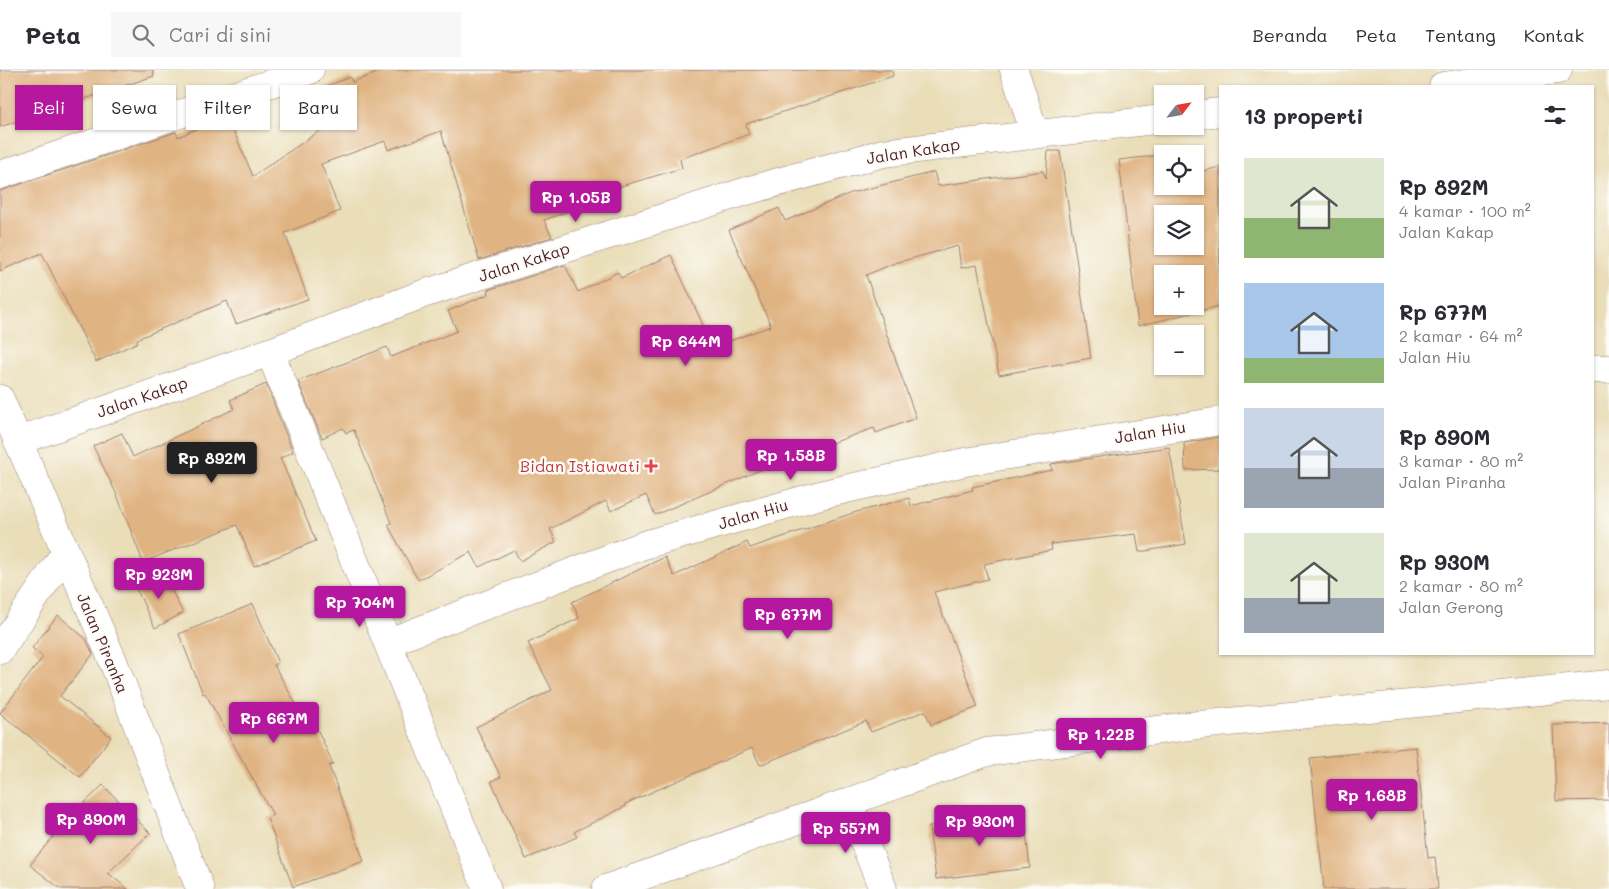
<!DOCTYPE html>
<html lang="id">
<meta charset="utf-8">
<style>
:root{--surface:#fff;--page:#f7f7f7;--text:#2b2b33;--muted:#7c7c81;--line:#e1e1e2;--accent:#b5179e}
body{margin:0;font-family:Mali,sans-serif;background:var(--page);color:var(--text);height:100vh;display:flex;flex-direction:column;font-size:19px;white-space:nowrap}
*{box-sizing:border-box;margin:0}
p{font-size:16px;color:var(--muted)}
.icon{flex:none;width:28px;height:28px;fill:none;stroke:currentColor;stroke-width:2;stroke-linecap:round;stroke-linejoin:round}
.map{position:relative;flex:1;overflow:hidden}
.details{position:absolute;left:1219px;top:15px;width:375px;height:570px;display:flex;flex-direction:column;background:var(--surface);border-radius:0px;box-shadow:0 1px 4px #0004}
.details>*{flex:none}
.top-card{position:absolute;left:15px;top:15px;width:475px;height:45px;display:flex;gap:10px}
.needle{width:32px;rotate:59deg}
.fabs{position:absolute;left:1154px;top:15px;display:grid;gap:10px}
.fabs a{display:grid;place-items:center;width:50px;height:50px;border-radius:0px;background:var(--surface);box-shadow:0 1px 4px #0004;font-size:25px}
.price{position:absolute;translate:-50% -42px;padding:0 11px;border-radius:5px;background:var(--accent);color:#fff;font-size:16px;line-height:32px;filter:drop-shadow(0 1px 2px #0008)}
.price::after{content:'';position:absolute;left:50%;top:30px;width:15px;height:11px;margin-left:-8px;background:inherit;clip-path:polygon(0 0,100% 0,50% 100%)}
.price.on{background:#222;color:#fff}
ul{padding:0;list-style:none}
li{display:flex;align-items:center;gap:15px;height:125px;padding:0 25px}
li span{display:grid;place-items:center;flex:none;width:140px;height:100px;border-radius:0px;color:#555}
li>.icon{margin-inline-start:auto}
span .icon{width:60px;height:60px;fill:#fffc;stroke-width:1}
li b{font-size:21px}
h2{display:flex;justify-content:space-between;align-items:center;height:60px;padding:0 25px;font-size:21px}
.chip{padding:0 18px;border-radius:0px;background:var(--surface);box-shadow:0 1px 4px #0004;font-size:18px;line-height:45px}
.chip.on{background:var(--accent);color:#fff}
header{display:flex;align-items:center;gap:30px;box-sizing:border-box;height:70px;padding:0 25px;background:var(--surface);border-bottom:1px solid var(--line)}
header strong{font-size:24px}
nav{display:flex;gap:28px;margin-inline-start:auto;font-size:18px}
.search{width:350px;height:45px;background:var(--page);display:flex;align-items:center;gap:12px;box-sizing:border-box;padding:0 18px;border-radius:0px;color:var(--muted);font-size:19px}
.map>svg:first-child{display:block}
.building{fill:#e0b482;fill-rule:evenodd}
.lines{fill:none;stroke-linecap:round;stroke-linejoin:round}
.minor-casing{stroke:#9a7e72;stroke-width:29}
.minor{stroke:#fff;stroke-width:28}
.health-dot{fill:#e0444e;stroke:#fdfcf7;stroke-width:2}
.labels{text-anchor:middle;stroke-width:5;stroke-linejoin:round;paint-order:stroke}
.street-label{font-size:16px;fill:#4a1f2b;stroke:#fdfcf7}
.health-label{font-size:16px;fill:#be3a42;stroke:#fdfcf7;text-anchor:end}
</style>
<header>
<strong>Peta</strong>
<div class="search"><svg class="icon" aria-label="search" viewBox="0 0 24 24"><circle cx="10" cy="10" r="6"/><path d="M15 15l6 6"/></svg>Cari di sini</div>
<nav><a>Beranda</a><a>Peta</a><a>Tentang</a><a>Kontak</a></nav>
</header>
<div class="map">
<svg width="1609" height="819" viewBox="0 0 1609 819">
<rect width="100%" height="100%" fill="#fdfcf7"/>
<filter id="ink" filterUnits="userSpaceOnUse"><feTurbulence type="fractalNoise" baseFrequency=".02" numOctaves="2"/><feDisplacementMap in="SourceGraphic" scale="10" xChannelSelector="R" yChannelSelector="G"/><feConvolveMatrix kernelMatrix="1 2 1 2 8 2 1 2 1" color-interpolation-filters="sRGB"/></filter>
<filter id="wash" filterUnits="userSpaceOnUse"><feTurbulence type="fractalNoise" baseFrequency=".0096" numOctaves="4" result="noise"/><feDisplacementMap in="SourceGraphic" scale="20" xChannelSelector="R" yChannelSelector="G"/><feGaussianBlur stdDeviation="1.12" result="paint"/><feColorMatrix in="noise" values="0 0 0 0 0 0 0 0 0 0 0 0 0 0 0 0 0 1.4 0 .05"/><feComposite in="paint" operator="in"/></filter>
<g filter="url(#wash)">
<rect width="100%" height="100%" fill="#eadeb9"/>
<g id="blocks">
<g class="building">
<path d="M0,0H153L154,6L0,57Z"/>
<path d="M385,0H892L893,6L746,54L749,64L680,89L682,98L564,133L567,142L544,150L552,167L479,190L441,61L388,80L385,71L321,94L340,141L285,163L308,229L236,254L227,231L137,269L138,272L96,292L42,183L0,201V121L176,62L178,67L227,46L253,106L321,60L308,23L350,7L352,12Z"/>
<path d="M1048,81H1060L1091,288L999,305L977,195L961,198L958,176L895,193L866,205L916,348L876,363L874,358L779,392L655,445L646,425L611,441L606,431L550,459L556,472L520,491L514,480L479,497L471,482L418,510L388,455L391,453L354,360L346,363L343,358L322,368L298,311L387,277L391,287L457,261L448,241L489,224L488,220L565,195L578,222L618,202L621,208L671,185L713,277L771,256L729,160L779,138L785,151L851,123L934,102L938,116L1043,101L1046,109Z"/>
<path d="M1162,85V116H1195V103L1220,97V236L1138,256L1119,90ZM1162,144H1195V176H1162ZM1162,204H1195V236H1162Z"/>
<path d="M266,314L293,382L280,388L316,471L254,496L237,455L143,492L117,425L93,376L122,363L133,387L234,339L230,330Z"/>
<path d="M1220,367V399L1185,400L1184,373Z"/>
<path d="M1169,377L1186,474L1139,482L1136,464L1051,474L1052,480L984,494L988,509L934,522L978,637L931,655L925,641L871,662L866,651L760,695L752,678L625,734L626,736L574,762L577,767L526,789L491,711L501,707L476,657L552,620L528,573L579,548L572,532L665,487L674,506L747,472L750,478L853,443L909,428L911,436L973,420L972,417L1052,400L1051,394Z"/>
<path d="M162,502L183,543L155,558L135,516Z"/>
<path d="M253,534L278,593L274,595L303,647L310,643L333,694L329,696L364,791L293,817L267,748L273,745L205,623L203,624L179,564Z"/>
<path d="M58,545L86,569L93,584L60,626L111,667L80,707L0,643L43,587L32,578Z"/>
<path d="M1609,653V730L1556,731L1553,655Z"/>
<path d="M1416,677L1428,788L1435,787L1438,819H1324L1310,688Z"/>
<path d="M103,715L150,763L108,803L128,819H61L30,795L64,753Z"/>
<path d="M1024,746L1030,798L936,809L929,757Z"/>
</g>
</g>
</g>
<g filter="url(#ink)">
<use href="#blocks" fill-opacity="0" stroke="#9a7e72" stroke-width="1"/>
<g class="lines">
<g class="minor-casing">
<g id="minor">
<path d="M1014,0L1035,64"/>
<path d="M1443,16L1558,0"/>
<path d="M1195,45L1220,42"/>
<path d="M0,105L310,0"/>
<path d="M270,282L487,819"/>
<path d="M1592,299H1609"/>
<path d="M0,329L113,591L200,819"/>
<path d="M18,371L270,282L423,224L750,120L883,83L1162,49"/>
<path d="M389,572L644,475L824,424L965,392L1220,351"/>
<path d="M0,580L65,483"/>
<path d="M848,732L883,819"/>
<path d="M606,819L987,682L1189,656L1609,614"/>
</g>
</g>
<use href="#minor" class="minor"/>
</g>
</g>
<path class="health-dot" d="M648.5 388.5h5v5h5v5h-5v5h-5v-5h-5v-5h5z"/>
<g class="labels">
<g class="street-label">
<text transform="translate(913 81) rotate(-9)" y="6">Jalan Kakap</text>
<text transform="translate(524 192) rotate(-18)" y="6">Jalan Kakap</text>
<text transform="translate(142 327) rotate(-19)" y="6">Jalan Kakap</text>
<text transform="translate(1150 362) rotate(-9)" y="6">Jalan Hiu</text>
<text transform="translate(753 444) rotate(-16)" y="6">Jalan Hiu</text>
<text transform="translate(103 573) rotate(67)" y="6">Jalan Piranha</text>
</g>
<g class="health-label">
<text x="640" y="402">Bidan Istiawati</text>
</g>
</g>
</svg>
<div class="fabs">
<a><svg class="needle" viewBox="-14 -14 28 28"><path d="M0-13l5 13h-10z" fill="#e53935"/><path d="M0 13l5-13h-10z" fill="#7c7c81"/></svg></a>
<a><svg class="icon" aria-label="locate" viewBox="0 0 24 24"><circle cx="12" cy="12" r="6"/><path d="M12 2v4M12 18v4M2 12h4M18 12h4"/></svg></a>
<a><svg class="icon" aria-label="layers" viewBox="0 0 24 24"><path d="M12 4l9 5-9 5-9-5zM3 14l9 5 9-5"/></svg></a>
<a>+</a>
<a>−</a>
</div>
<b class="price" style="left:576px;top:153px">Rp 1.05B</b>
<b class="price" style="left:686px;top:297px">Rp 644M</b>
<b class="price" style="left:791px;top:411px">Rp 1.58B</b>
<b class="price on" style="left:212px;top:414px">Rp 892M</b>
<b class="price" style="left:159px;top:530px">Rp 923M</b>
<b class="price" style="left:360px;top:558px">Rp 704M</b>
<b class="price" style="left:788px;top:570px">Rp 677M</b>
<b class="price" style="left:274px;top:674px">Rp 667M</b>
<b class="price" style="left:1101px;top:690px">Rp 1.22B</b>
<b class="price" style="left:1372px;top:751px">Rp 1.68B</b>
<b class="price" style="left:91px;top:775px">Rp 890M</b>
<b class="price" style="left:980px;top:777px">Rp 930M</b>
<b class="price" style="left:846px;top:784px">Rp 557M</b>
<div class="top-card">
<a class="chip on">Beli</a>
<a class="chip">Sewa</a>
<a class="chip">Filter</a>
<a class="chip">Baru</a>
</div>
<section class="details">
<h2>13 properti<svg class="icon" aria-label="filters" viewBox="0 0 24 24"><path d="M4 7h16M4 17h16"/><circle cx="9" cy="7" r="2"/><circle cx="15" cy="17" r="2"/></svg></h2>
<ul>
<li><span style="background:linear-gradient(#dfe7d0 60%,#8fb573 0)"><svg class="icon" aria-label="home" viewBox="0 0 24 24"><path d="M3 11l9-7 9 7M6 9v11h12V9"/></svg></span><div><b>Rp 892M</b><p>4 kamar · 100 m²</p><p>Jalan Kakap</p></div></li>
<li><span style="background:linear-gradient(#a9c7e8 75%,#8fb573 0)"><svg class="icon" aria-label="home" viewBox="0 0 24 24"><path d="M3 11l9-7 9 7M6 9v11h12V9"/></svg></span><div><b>Rp 677M</b><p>2 kamar · 64 m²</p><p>Jalan Hiu</p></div></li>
<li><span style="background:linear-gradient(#c9d6e8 60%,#9aa5b1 0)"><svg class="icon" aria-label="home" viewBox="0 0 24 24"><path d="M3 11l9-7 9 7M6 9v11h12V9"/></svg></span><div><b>Rp 890M</b><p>3 kamar · 80 m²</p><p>Jalan Piranha</p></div></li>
<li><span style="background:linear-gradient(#dfe7d0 65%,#9aa5b1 0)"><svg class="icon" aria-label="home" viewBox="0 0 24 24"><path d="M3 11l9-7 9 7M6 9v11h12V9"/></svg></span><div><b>Rp 930M</b><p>2 kamar · 80 m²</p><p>Jalan Gerong</p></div></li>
</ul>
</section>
</div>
